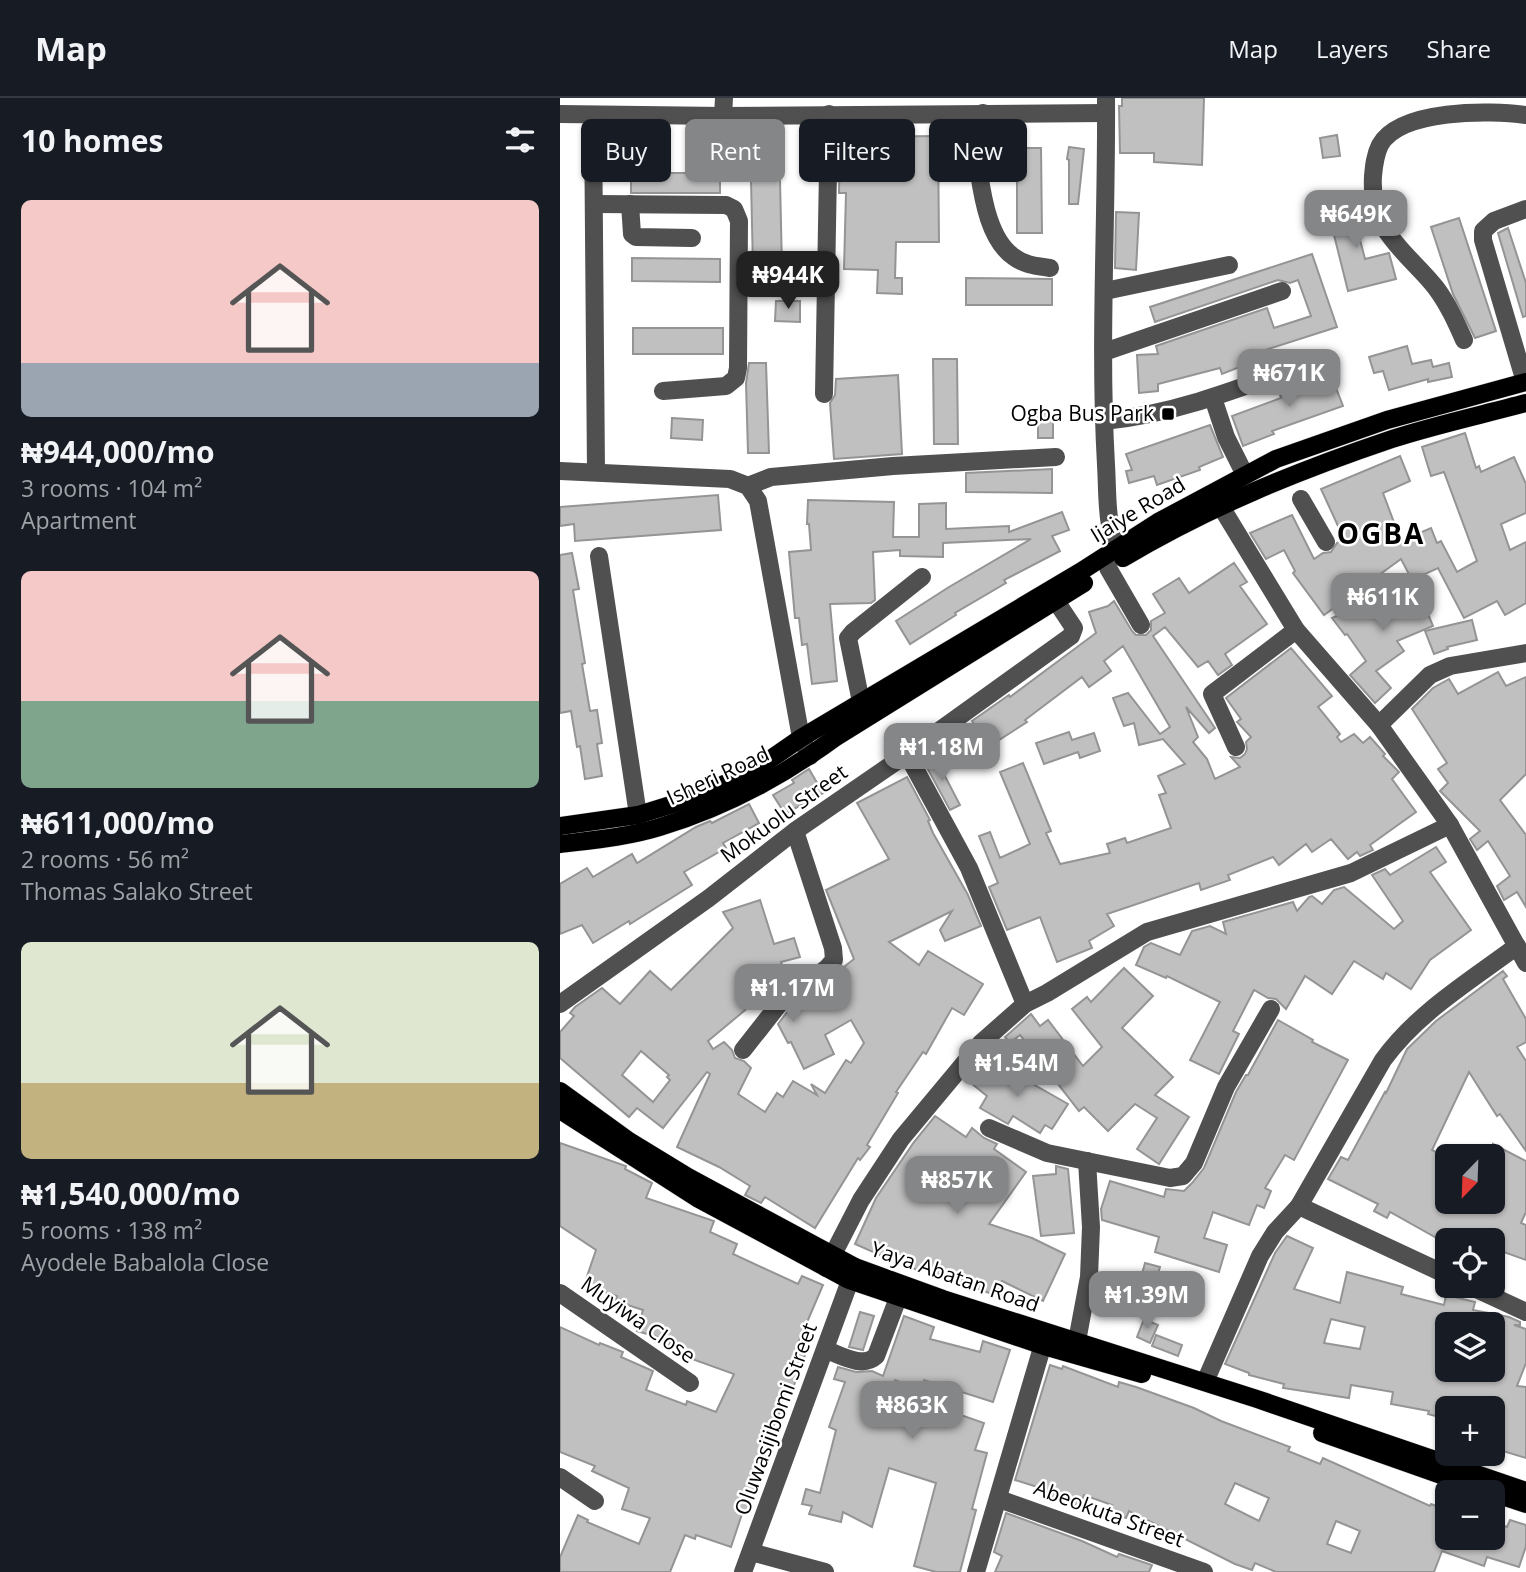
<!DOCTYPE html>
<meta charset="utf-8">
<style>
:root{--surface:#171b24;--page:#20242c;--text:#f1f3f6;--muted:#9ea1a6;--line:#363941;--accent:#858687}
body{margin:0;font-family:"Open Sans",sans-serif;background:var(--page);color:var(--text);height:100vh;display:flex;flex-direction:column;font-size:26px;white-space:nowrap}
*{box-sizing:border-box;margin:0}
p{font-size:23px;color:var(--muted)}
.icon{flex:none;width:38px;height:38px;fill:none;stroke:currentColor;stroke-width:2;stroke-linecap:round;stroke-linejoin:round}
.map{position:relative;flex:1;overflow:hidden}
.sheet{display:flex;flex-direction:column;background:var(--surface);width:560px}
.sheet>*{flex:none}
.top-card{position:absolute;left:21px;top:21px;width:665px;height:63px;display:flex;gap:14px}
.needle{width:46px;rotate:203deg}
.tools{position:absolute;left:875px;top:1046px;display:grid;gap:14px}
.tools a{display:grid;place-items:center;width:70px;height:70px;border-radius:10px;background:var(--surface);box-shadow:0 2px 5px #0004;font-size:35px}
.price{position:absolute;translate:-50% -60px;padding:0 16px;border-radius:14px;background:var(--accent);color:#fff;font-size:23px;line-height:46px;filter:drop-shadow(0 2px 4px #0008)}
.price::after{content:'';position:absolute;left:50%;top:42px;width:21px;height:16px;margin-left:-10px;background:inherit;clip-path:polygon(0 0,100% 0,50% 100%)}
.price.active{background:#222;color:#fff}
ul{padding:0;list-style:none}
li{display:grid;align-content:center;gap:14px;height:371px;padding:0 21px}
li span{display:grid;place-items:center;height:217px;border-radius:10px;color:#555}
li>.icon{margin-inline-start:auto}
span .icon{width:126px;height:126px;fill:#fffc;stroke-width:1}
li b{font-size:30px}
h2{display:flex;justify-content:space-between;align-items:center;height:84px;padding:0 21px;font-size:30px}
.tag{padding:0 24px;border-radius:10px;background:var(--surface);box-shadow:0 2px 5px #0004;font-size:24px;line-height:63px}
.tag.active{background:var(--accent);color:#fff}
header{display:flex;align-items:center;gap:42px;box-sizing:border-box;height:98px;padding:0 35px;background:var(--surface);border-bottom:2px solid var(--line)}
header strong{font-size:33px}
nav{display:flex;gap:38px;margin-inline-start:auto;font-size:24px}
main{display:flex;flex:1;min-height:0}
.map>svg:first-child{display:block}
.building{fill:#c0c0c0;stroke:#949494;stroke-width:2;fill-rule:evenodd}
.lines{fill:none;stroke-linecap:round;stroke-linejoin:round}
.major-casing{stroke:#dbdbdb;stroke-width:19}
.minor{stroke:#505050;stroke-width:18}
.major{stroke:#000;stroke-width:18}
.poi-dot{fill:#000;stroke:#fff;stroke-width:2.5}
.labels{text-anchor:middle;stroke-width:5;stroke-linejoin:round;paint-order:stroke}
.poi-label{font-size:21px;fill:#000;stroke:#fff;text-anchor:end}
.street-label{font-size:21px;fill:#000;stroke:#fff}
.district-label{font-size:28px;font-weight:bold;letter-spacing:2px;fill:#000;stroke:#fff}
</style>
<header>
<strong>Map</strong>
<nav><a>Map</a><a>Layers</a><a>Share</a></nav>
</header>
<main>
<section class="sheet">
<h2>10 homes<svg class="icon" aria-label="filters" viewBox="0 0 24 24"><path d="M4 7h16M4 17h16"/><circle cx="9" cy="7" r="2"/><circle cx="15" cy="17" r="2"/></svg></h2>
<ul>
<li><span style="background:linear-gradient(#f6c9c9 75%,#9aa5b1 0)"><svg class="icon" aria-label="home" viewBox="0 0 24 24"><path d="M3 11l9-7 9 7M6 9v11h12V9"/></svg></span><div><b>₦944,000/mo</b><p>3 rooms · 104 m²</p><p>Apartment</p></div></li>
<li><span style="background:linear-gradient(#f6c9c9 60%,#7fa58c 0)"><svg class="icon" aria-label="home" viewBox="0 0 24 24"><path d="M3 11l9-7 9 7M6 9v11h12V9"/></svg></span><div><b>₦611,000/mo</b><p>2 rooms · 56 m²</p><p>Thomas Salako Street</p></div></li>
<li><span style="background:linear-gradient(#dfe7d0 65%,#c2b280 0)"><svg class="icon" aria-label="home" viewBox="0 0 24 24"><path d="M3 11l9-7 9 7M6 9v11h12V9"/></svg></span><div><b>₦1,540,000/mo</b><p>5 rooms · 138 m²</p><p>Ayodele Babalola Close</p></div></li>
</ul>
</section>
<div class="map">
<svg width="966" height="1474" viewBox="0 0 966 1474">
<rect width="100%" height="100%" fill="#fff"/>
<g class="building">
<path d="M562,0H644L642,67L594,64V55H560L559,8H562Z"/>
<path d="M777,37L780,58L763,60L760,40Z"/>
<path d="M378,38L379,144H336L335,180H342V196L317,195L318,172L284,171L286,95H279L280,39Z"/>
<path d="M509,49L524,51L518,106H509V62L507,61Z"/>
<path d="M457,50H481L482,135H457Z"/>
<rect x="71" y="75" width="89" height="20"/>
<path d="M191,82H220L222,170H193Z"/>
<path d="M789,99L805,161L829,155L836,181L788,193L766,105Z"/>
<path d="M556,114L579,115L576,172L555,170Z"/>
<path d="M899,120L936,233L915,240L893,196L871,129Z"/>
<path d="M948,130L966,185V218L963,219L938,135Z"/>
<path d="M752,156L777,229L702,253L705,259L662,276L660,270L598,286V293L579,295L577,257L598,256L596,248L707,210L714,230L751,218L738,182L730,185L718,182L595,224L590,209Z"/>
<path d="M72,160L160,161V184L72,183Z"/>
<path d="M406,180L492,181V207H406Z"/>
<path d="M216,203H240V224L215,223Z"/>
<rect x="73" y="230" width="90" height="26"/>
<path d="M847,248L852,266L871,262L873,269L889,265L892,279L868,284V281L829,292L823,273L814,275L809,259Z"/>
<path d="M373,261H397L398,346H374Z"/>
<path d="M189,265H206L209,355H188L186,285Z"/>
<path d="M769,272L783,308L712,333L714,336L683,348L672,318L721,300L720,297L741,290L739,283Z"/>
<path d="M338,277L342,356L274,361L270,305L275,297L276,281Z"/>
<rect x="478" y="315" width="15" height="25"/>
<path d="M112,320L143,322L142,342L111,340Z"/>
<path d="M650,327L663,359L639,369L640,372L597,387L594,378L569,385L566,373L572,372L566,356Z"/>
<path d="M905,335L916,370L919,368L921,374L954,359L966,386V415L941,426L950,452L966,444V505L945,517L937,503L904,520L878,470L852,482L841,461L764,517L733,475L735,473L724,452L706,461L690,435L732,417L754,461L763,455L771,454L777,445L784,441L761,391L840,358L850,383L823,395L841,443L871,430L877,445L881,443L897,474L917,463L884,374L871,378L862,349Z"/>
<path d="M492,371V395L406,394V375Z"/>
<path d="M158,397L161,432L15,443L14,426L0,428V409Z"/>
<path d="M248,402L334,404L333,439H359V406L386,405V431L449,428V434L502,414L509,432L492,438L500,453L444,482L446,485L395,515L396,517L350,546L336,523L389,489L471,441L383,445V459L340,458V452L313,454L315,502L311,505L270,506L277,583L252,586L247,546L242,547L239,520H235L229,454L251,452L249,426H247Z"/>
<path d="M12,455L19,491L13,492L25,565L22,566L30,613L37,612L42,645L37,646L42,678L25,681L20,648L17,649L11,613L0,615V457Z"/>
<path d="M674,465L687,484L680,488L707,526L665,556L672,567L658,577L648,563L638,569L605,529L593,538L655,630L649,635L626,609L638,639L633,644L647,661L655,681L680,669L671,659L680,660L685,656L687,651L686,644L691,639L677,624L681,621L666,600L731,550L772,598L758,609L780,636L777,639L781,644L794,636L803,645L810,639L825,656L823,658L839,674L832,681L856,714L810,747L813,752L800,758L797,754L788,761L771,741L752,754L746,746L719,767L713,759L668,777L670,782L641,792L639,785L547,816L554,828L529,843L532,850L497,864L480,819L447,832L429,789L438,785L419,738L430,734L440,760L470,746L440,674L463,665L491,733L486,735L500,766L550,755L547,746L565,740L567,745L611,730L599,697L606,695L598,678L625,666L603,641L579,647L574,625L564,628L553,600L568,595L600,636L610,629L563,548L544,563L551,573L529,589L522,579L465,622L467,624L416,657L405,641L418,632L412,623L449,597L450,599L536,535L529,514L548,508L554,503L572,533L576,537H586L591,532V523L605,515L593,496L619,480L629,495Z"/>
<path d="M855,485L873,528L837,543L844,553L816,573L831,590L815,605L790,577L806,563L787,536L785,537L772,520Z"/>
<path d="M912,522L917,542L887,549L888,551L874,556L865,533Z"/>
<path d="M938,574L946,588L966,579V676L940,702L966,737V809L957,794L944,802L937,788L950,778L928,743L917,752L910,741L920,733L880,693L888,685L878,671L887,665L852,611L873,590L889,581L898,596Z"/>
<path d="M509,634L512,642L534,635L540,653L520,660L518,654L484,666L476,645Z"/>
<path d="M375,659L400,707L390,712L364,664Z"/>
<path d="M249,671L263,695L225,716L213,697L234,685L232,682Z"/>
<path d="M347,679L370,722L368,723L373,735L408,797L421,828L385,843L380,832L392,813L329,844L359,867L368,853L423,886L404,917L392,910L366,956L363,954L336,994L338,995L307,1047L310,1049L300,1062L298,1060L255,1130L205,1099L201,1105L185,1097L190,1088L159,1069L117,1049L150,976L147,974L103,1030L77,1010L69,1019L0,960V934L14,918L10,915L15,909L42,890L60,906L90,873L111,892L173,830L163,814L200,802L214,846L234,840L240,859L221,864L224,873L198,882L208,893L148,943L153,951L164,944L172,952L175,960L184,963L191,970L178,996L205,1014L217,995L223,999L233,983L257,997L251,986L265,995L286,962L291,965L304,945L291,922L265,937L274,956L244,971L231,944L228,945L218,926L228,913L294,861L266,792L329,761L297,705ZM81,953L109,977L107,979L110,982L93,1004L62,977Z"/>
<path d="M189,706L199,725L163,745L166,750L124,774L132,787L70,826L69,823L33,845L22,827L0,836V786L27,770L33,779L72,756L77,765L136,729L150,723L152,725Z"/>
<path d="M876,749L886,764L870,774L911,832L870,862L851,891L826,875L823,881L794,863L772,896L745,878L726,911L716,901L708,900L694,892L673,933L679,936L659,976L630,962L660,904L607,878L606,880L576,867L584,849L591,845L620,857L632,833L650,828L666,836L663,824L733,804L737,813L749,799L752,798L762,806L774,792L784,789L834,831L843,823L812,777L825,771L830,777Z"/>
<path d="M564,870L593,898L562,930L613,979L595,997L629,1019L599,1066L577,1051L597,1020L575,1006L548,1033L524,1009L519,1013L460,937L450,945L445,939L471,916L480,928L488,922L523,968L542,949L512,911L527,899L531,904Z"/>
<path d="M943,873L947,878L943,881L966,921V944L957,949L966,963V1053L940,1016L937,1018L909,974L872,1052L887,1060V1104H933V1046L966,1063V1114L961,1125L966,1127V1162L944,1154L942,1160L933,1155V1143H882L830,1114L827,1120L814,1113L818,1106L768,1081L781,1059L788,1062L825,994L826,995L847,951L876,923Z"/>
<path d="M718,922L753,942L752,944L788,962L734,1062L725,1057L705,1090L711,1093L704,1110L697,1107L689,1127L653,1114L644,1140L667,1147L659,1174L595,1154L599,1139L542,1122L541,1111L550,1083L604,1099L606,1091L624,1093L632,1085L644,1070L676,994L686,977H688Z"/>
<path d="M419,965L437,979L443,969L508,1006L492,1031L485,1027L480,1035L453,1018L448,1026L420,1010L427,998L406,981Z"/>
<path d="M375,1018L406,1039L412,1030L424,1040L437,1046L434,1051L466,1074L429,1126L472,1140L505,1156L483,1203L442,1183L437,1198L360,1169L359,1173L323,1156L322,1158L295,1146L316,1100L354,1044Z"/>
<path d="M0,1045L66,1068L65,1071L92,1085L86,1100L154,1123L150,1134L177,1146L173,1156L238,1186L242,1178L263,1187L236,1250L246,1254L240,1272L232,1292L228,1291L218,1313L220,1314L187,1386L197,1389L186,1417L182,1416L171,1449L136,1437L135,1441L125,1437L110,1474H0V1459L18,1417L28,1422L27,1424L79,1446L90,1420L62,1411L69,1390L32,1373L35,1368L0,1354V1229L39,1247L40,1245L63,1254L61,1259L93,1273L86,1292L126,1307L127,1303L156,1314L174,1276L107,1252L111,1243L77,1233L83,1212L55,1203L57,1198L24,1187L36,1152L0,1128Z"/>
<path d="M496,1068L508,1071L514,1135L481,1138L473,1078L496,1076Z"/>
<path d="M727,1138L753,1150L734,1191L780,1205L787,1174L843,1189L841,1196L884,1207L886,1197L915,1204L913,1212L949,1219L960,1224V1227H954L966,1231V1265L957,1288L966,1289V1360L933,1350V1325L937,1311H887V1321L868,1316L869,1313L831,1306L833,1294L791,1287L789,1300L723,1290L724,1286L689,1277V1275L665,1266L715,1155ZM771,1221L805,1229L800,1251L764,1245ZM887,1227H933V1272H887Z"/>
<path d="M585,1165L600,1169L586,1218L536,1205L538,1192L575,1201Z"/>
<path d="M300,1214L314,1218L303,1252L289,1249Z"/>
<path d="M344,1218L374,1229L370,1241L420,1254L423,1243L450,1252L433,1304L364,1282L361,1292L335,1282L325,1307L361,1317L364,1304L424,1325L415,1352L427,1355L412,1411L416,1412L400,1474H376L354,1468L376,1385L329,1370L312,1429L283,1414L281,1424L249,1416L252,1408L242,1406L246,1391L260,1395L276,1332L269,1329L285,1284L274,1281L278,1269L296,1274L312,1273L323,1278Z"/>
<path d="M584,1221L598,1227L590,1245L577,1239Z"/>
<path d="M596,1237L622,1247L618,1258L592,1248Z"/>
<path d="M490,1267L502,1271L503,1268L558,1289L559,1284L576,1289L634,1310L661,1323L730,1349L728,1353L760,1366L763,1360L870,1408L871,1406L887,1412V1440H933V1424L947,1429L950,1422L966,1427V1448L959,1469L927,1459L924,1468L882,1453L874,1474H716L695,1465L692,1472L675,1466L569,1413L566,1420L549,1413L552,1407L524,1397L519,1409L491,1399L493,1394L455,1382ZM675,1385L709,1400L699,1423L665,1406ZM776,1423L800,1433L791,1455L767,1446Z"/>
<path d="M446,1415L522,1443L557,1459L559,1456L592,1467L589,1474H435L442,1458L434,1454Z"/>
</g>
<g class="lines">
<g class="major-casing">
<g id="major">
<path d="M563,460C649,409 737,373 832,341C875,327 921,317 966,305"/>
<path d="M0,728L78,717L139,698L196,671L241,640L520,474L598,424L716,361L827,322L966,284"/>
<path d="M0,746C33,742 68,739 100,729C163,710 223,678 276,639L524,485"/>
<path d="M0,993L69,1043L128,1079L295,1169L383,1201L697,1301L966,1393"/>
<path d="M0,1012L137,1100L289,1182L484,1248L582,1276"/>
<path d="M762,1335L932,1395"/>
<path d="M933,1395L966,1406"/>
</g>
</g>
<g class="minor">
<path d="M546,0C547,122 539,245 546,367C548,398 545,433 562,460"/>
<path d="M423,15C422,34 417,56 419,75C423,102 430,143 454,159C464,167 478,168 490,170"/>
<path d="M0,16L163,18L546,15"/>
<path d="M33,17L36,373"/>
<path d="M163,18L164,0"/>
<path d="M34,106L166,107L174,111L179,123L178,270L176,280L166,288L103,293"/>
<path d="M70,106L72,136L76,139L132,140"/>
<path d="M545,193L669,167"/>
<path d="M904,242C896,224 888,206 876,190C860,169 838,153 824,129C815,114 812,95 813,78C814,67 815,57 820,47C840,11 930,12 966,17"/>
<path d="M544,254L722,193"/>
<path d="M965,284L923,142V133L934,123L966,111"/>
<path d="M264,296L269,16"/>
<path d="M653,300L666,339L685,377"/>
<path d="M544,323C614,316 678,291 743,267"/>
<path d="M0,373L170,381L188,388L198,403L241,640L250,658"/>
<path d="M188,388L211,379L333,368L496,359"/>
<path d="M656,396L660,407L736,532L819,627L890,727L966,865"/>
<path d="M741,401L766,444"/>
<path d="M39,458L78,717"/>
<path d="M548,470L581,527"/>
<path d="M301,604L288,540L293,534L362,479"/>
<path d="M819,627L870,577L890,568L966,555"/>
<path d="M676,649L652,596L736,532"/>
<path d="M347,656L409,770L465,906"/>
<path d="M0,906L149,800L235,733L347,656L511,538L514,530L496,503"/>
<path d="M183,952L220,905L267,870L274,862L273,850L235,733"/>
<path d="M429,1030L487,1055L610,1080L623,1078L634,1065L666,989L711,911"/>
<path d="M266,1170L301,1102L341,1041L421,945L465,906L487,895L587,834L791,775L890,727"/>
<path d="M887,1177L739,1108L823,962C858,914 910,883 957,848"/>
<path d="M910,1188L966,1214"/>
<path d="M0,1195L130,1285"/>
<path d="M517,1243L529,1179L531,1129L527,1063"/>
<path d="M266,1252C281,1257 302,1271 316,1258L338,1200"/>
<path d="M645,1284L700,1158L715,1134L739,1108"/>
<path d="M0,1379L35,1403"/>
<path d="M439,1401L644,1474"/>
<path d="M191,1454L265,1474"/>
<path d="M183,1474L295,1169"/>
<path d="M416,1474L486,1236"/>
</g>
<use href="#major" class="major"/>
</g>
<rect class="poi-dot" x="601" y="309" width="14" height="14" rx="3.5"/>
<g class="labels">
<g class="poi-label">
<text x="594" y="323">Ogba Bus Park</text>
</g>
<g class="street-label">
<text transform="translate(578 412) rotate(-31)" y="7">Ijaiye Road</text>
<text transform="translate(158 678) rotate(-25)" y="7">Isheri Road</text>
<text transform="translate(224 716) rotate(-36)" y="7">Mokuolu Street</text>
<text transform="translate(395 1179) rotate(19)" y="7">Yaya Abatan Road</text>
<text transform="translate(78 1222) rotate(35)" y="7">Muyiwa Close</text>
<text transform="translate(216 1321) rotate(-70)" y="7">Oluwasijibomi Street</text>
<text transform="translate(549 1416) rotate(20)" y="7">Abeokuta Street</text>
</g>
<g class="district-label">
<text x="821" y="446">OGBA</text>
</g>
</g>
</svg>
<div class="tools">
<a><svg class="needle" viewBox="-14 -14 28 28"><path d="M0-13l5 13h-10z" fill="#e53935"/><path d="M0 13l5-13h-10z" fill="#9ea1a6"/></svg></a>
<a><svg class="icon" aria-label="locate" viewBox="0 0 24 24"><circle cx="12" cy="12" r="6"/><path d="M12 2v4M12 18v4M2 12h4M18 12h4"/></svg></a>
<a><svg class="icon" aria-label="layers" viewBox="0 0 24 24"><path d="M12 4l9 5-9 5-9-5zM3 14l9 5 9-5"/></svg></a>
<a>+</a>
<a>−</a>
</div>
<b class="price" style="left:796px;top:152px">₦649K</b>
<b class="price active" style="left:228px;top:213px">₦944K</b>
<b class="price" style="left:729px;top:311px">₦671K</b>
<b class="price" style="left:823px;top:535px">₦611K</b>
<b class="price" style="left:382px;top:685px">₦1.18M</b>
<b class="price" style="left:233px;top:926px">₦1.17M</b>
<b class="price" style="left:457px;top:1001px">₦1.54M</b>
<b class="price" style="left:397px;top:1118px">₦857K</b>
<b class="price" style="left:587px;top:1233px">₦1.39M</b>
<b class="price" style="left:352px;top:1343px">₦863K</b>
<div class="top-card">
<a class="tag">Buy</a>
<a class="tag active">Rent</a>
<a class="tag">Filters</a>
<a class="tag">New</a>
</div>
</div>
</main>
